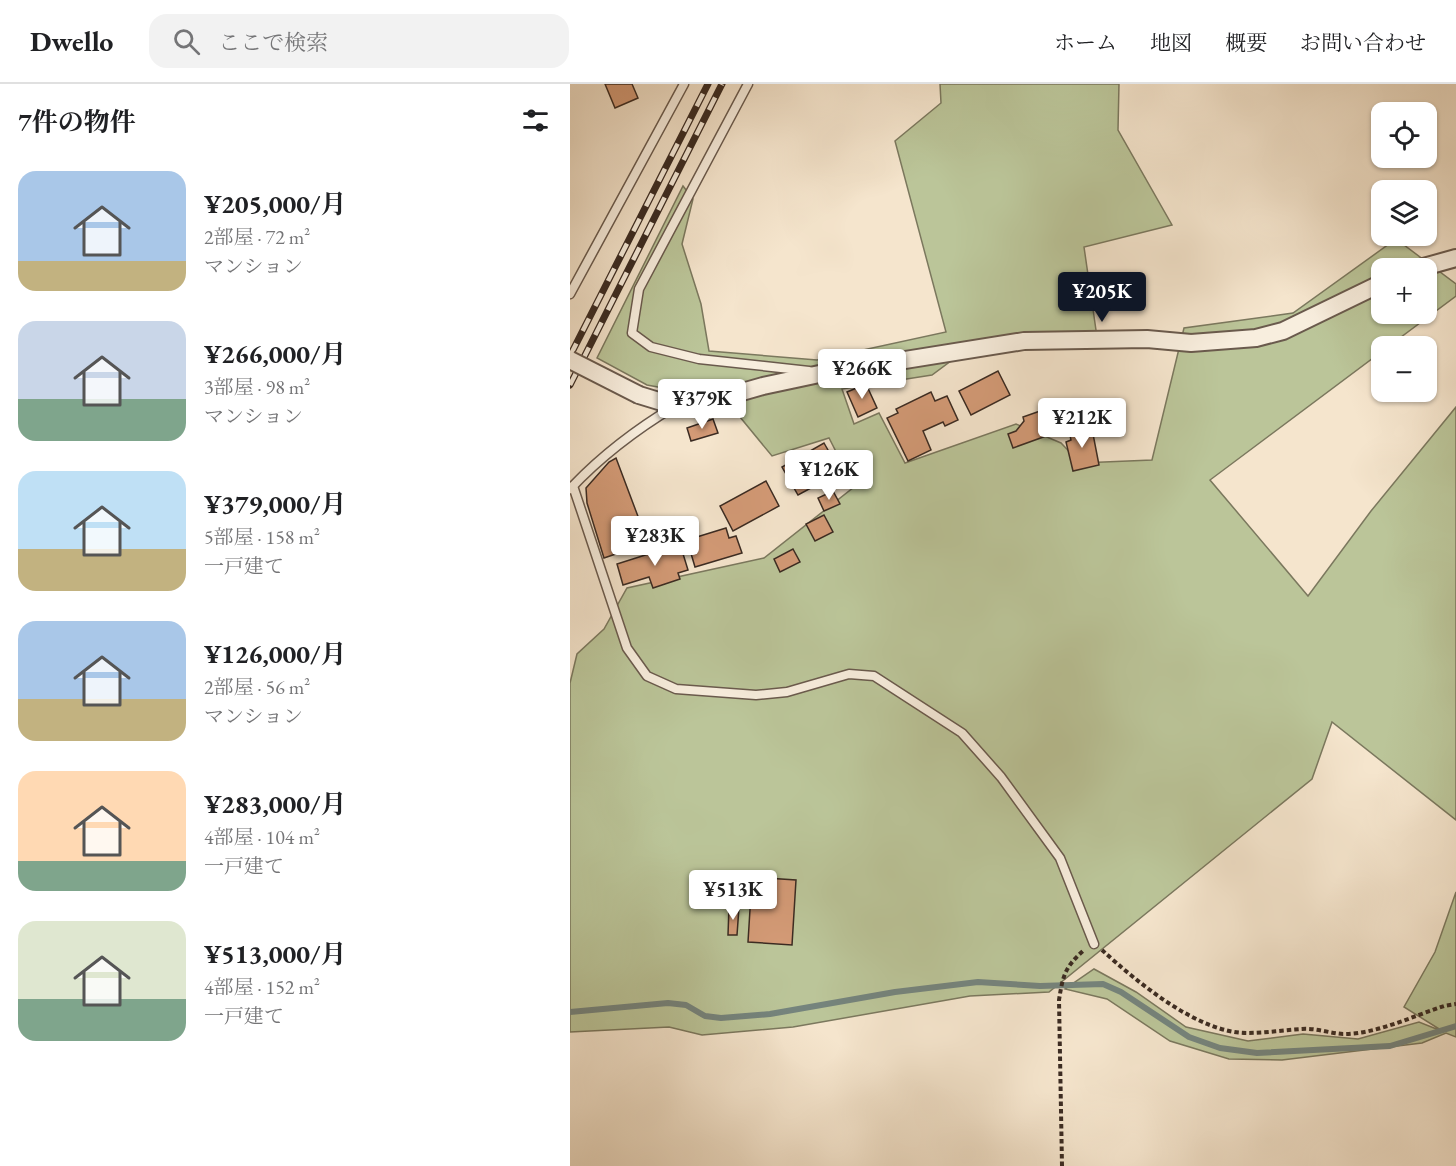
<!DOCTYPE html>
<html lang="ja">
<meta charset="utf-8">
<style>
:root{--surface:#fff;--page:#f2f2f2;--text:#202124;--muted:#757577;--line:#e0e0e0;--accent:#111827}
body{margin:0;font-family:"EB Garamond","Noto Serif JP",serif;background:var(--page);color:var(--text);height:100vh;display:flex;flex-direction:column;font-size:22px;white-space:nowrap}
*{box-sizing:border-box;margin:0}
p{font-size:20px;color:var(--muted)}
.icon{flex:none;width:33px;height:33px;fill:none;stroke:currentColor;stroke-width:2;stroke-linecap:round;stroke-linejoin:round}
.map{position:relative;flex:1;overflow:hidden}
.details{display:flex;flex-direction:column;background:var(--surface);width:570px}
.details>*{flex:none}
.tools{position:absolute;left:801px;top:18px;display:grid;gap:12px}
.tools a{display:grid;place-items:center;width:66px;height:66px;border-radius:12px;background:var(--surface);box-shadow:0 2px 4px #0004;font-size:30px}
.price{position:absolute;translate:-50% -51px;padding:0 14px;border-radius:6px;background:#fff;color:#222;font-size:20px;line-height:39px;filter:drop-shadow(0 2px 3px #0008)}
.price::after{content:'';position:absolute;left:50%;top:36px;width:18px;height:14px;margin-left:-9px;background:inherit;clip-path:polygon(0 0,100% 0,50% 100%)}
.price.on{background:var(--accent);color:#fff}
ul{padding:0;list-style:none}
li{display:flex;align-items:center;gap:18px;height:150px;padding:0 18px}
li span{display:grid;place-items:center;flex:none;width:168px;height:120px;border-radius:18px;color:#555}
li>.icon{margin-inline-start:auto}
span .icon{width:72px;height:72px;fill:#fffc;stroke-width:1}
li b{font-size:26px}
h2{display:flex;justify-content:space-between;align-items:center;height:72px;padding:0 18px;font-size:26px}
header{display:flex;align-items:center;gap:36px;box-sizing:border-box;height:84px;padding:0 30px;background:var(--surface);border-bottom:2px solid var(--line)}
header strong{font-size:28px}
nav{display:flex;gap:33px;margin-inline-start:auto;font-size:21px}
.search{width:420px;height:54px;background:var(--page);display:flex;align-items:center;gap:15px;box-sizing:border-box;padding:0 21px;border-radius:18px;color:var(--muted);font-size:22px}
main{display:flex;flex:1;min-height:0}
.map>svg:first-child{display:block}
.green{fill:#bbc599;stroke:#7b785e;stroke-width:1.5;fill-rule:evenodd}
.lines{fill:none;stroke-linecap:round;stroke-linejoin:round}
.stream{stroke:#75847d;stroke-width:6}
.building{fill:#d39a76;stroke:#3b2b22;stroke-width:1.5}
.lane-casing{stroke:#6a5a4d;stroke-width:11}
.street-casing{stroke:#6a5a4d;stroke-width:20}
.path{stroke:#3b2b22;stroke-width:4;stroke-dasharray:4.5 3;stroke-linecap:butt}
.lane{stroke:#f8eede;stroke-width:8}
.street{stroke:#f8eede;stroke-width:16}
.rail-casing{stroke:#3b2b22;stroke-width:7}
.rail{stroke:#f8eede;stroke-width:4.5;stroke-dasharray:14;stroke-linecap:butt}
.street-bridge-casing{stroke:#6a5a4d;stroke-width:20;stroke-linecap:butt}
.street-bridge{stroke:#f8eede;stroke-width:16}
</style>
<header>
<strong>Dwello</strong>
<div class="search"><svg class="icon" aria-label="search" viewBox="0 0 24 24"><circle cx="10" cy="10" r="6"/><path d="M15 15l6 6"/></svg>ここで検索</div>
<nav><a>ホーム</a><a>地図</a><a>概要</a><a>お問い合わせ</a></nav>
</header>
<main>
<section class="details">
<h2>7件の物件<svg class="icon" aria-label="filters" viewBox="0 0 24 24"><path d="M4 7h16M4 17h16"/><circle cx="9" cy="7" r="2"/><circle cx="15" cy="17" r="2"/></svg></h2>
<ul>
<li><span style="background:linear-gradient(#a9c7e8 75%,#c2b280 0)"><svg class="icon" aria-label="home" viewBox="0 0 24 24"><path d="M3 11l9-7 9 7M6 9v11h12V9"/></svg></span><div><b>¥205,000/月</b><p>2部屋 · 72 m²</p><p>マンション</p></div></li>
<li><span style="background:linear-gradient(#c9d6e8 65%,#7fa58c 0)"><svg class="icon" aria-label="home" viewBox="0 0 24 24"><path d="M3 11l9-7 9 7M6 9v11h12V9"/></svg></span><div><b>¥266,000/月</b><p>3部屋 · 98 m²</p><p>マンション</p></div></li>
<li><span style="background:linear-gradient(#bfe0f5 65%,#c2b280 0)"><svg class="icon" aria-label="home" viewBox="0 0 24 24"><path d="M3 11l9-7 9 7M6 9v11h12V9"/></svg></span><div><b>¥379,000/月</b><p>5部屋 · 158 m²</p><p>一戸建て</p></div></li>
<li><span style="background:linear-gradient(#a9c7e8 65%,#c2b280 0)"><svg class="icon" aria-label="home" viewBox="0 0 24 24"><path d="M3 11l9-7 9 7M6 9v11h12V9"/></svg></span><div><b>¥126,000/月</b><p>2部屋 · 56 m²</p><p>マンション</p></div></li>
<li><span style="background:linear-gradient(#ffd9b3 75%,#7fa58c 0)"><svg class="icon" aria-label="home" viewBox="0 0 24 24"><path d="M3 11l9-7 9 7M6 9v11h12V9"/></svg></span><div><b>¥283,000/月</b><p>4部屋 · 104 m²</p><p>一戸建て</p></div></li>
<li><span style="background:linear-gradient(#dfe7d0 65%,#7fa58c 0)"><svg class="icon" aria-label="home" viewBox="0 0 24 24"><path d="M3 11l9-7 9 7M6 9v11h12V9"/></svg></span><div><b>¥513,000/月</b><p>4部屋 · 152 m²</p><p>一戸建て</p></div></li>
</ul>
</section>
<div class="map">
<svg width="886" height="1082" viewBox="0 0 886 1082">
<rect width="100%" height="100%" fill="#f5e5cd"/>
<filter id="stains"><feTurbulence type="fractalNoise" baseFrequency=".00333" numOctaves="4"/><feColorMatrix values="0 0 0 0 .2 0 0 0 0 .09 0 0 0 0 .02 0 0 0 .5 -.17"/></filter>
<radialGradient id="worn" r=".72"><stop offset=".6" stop-color="#630" stop-opacity="0"/><stop offset="1" stop-color="#630" stop-opacity=".3"/></radialGradient>
<g class="green">
<path d="M370,0H549L548,46L602,141L514,163L528,260H454L385,274L362,291L272,305L284,340L309,329L335,379L446,340L491,359L510,379L582,376L614,244L723,229L826,155L886,200V212L819,262H812L811,268L640,396L738,512L801,427L886,323V736L762,638L742,695L479,908L400,912L223,943L132,951L99,943L0,948V599L7,570L34,545L57,504L194,474L284,403L259,354L202,372L165,327L115,308L77,301L27,274L113,102L123,115L112,160L131,220L139,267L247,276L376,248L325,57L371,19ZM812,184H856V230H812Z"/>
<path d="M886,808V953L876,949L852,959L712,976L659,975L600,957L537,915L495,905L524,885L566,908L616,943L678,957L733,950L788,955L849,938L874,948L834,923L865,868Z"/>
</g>
<g class="lines">
<path class="stream" d="M0,928L98,919L116,921L135,932L151,934L200,930L325,908L408,898L470,902L533,900L551,908L619,953L650,964L687,969L820,962L886,942"/>
</g>
<g class="building">
<path d="M35,0H62L68,14L45,24Z"/>
<path d="M428,287L440,311L401,331L389,307Z"/>
<path d="M296,300L307,324L288,333L277,308Z"/>
<path d="M361,308L365,317L377,312L388,336L375,342L373,338L353,347L361,366L338,377L317,334L328,329L326,325Z"/>
<path d="M473,326L477,336L485,333L490,347L443,364L438,350L446,347L454,337L453,333Z"/>
<path d="M143,335L148,349L121,357L117,344Z"/>
<path d="M512,340L515,352L523,350L529,381L503,387L496,358L501,356L498,342Z"/>
<path d="M254,359L267,382L240,397L243,403L228,411L212,383Z"/>
<path d="M46,374L78,459L34,474L17,419L16,404L39,378Z"/>
<path d="M196,397L209,422L163,447L150,422Z"/>
<path d="M263,407L270,420L254,427L248,414Z"/>
<path d="M254,431L263,448L245,457L236,440Z"/>
<path d="M156,444L159,454L166,452L172,469L125,483L117,456Z"/>
<path d="M110,460L118,486L108,489L110,495L83,504L79,493L53,501L47,480Z"/>
<path d="M223,465L230,478L210,488L204,475Z"/>
<path d="M182,793L226,796L222,861L178,858Z"/>
<path d="M159,823H169L167,851H158Z"/>
</g>
<g class="lines">
<g class="lane-casing">
<g id="lane">
<path d="M178,0L69,205L62,249L81,263L129,275L239,287"/>
<path d="M0,210L114,0"/>
<path d="M3,402L57,564L77,592L106,605L186,611L217,608L279,590L304,592L392,649L431,693L490,774L524,860"/>
<path d="M0,405C32,371 65,346 105,322"/>
</g>
</g>
<g class="street-casing">
<g id="street">
<path d="M850,184L886,174"/>
<path d="M69,311L105,322L130,320L193,302L254,289L454,257L577,255L621,259L686,254L713,247L812,199"/>
</g>
</g>
<g class="path">
<path d="M532,866C567,898 628,949 677,949C695,949 714,946 732,945C746,944 759,949 773,950C807,950 843,932 874,922L886,920"/>
<path d="M492,1082L489,916C493,891 495,883 514,866"/>
</g>
<use href="#lane" class="lane"/>
<use href="#street" class="street"/>
<g class="rail-casing">
<g id="rail">
<path d="M0,272L138,0"/>
<path d="M0,301L152,0"/>
</g>
</g>
<use href="#rail" class="rail"/>
<g class="street-bridge-casing">
<path id="street-bridge" d="M0,276L69,311"/>
</g>
<use href="#street-bridge" class="street-bridge"/>
</g>
<rect width="100%" height="100%" filter="url(#stains)"/>
<rect width="100%" height="100%" fill="url(#worn)"/>
</svg>
<div class="tools">
<a><svg class="icon" aria-label="locate" viewBox="0 0 24 24"><circle cx="12" cy="12" r="6"/><path d="M12 2v4M12 18v4M2 12h4M18 12h4"/></svg></a>
<a><svg class="icon" aria-label="layers" viewBox="0 0 24 24"><path d="M12 4l9 5-9 5-9-5zM3 14l9 5 9-5"/></svg></a>
<a>+</a>
<a>−</a>
</div>
<b class="price on" style="left:532px;top:239px">¥205K</b>
<b class="price" style="left:292px;top:316px">¥266K</b>
<b class="price" style="left:132px;top:346px">¥379K</b>
<b class="price" style="left:512px;top:365px">¥212K</b>
<b class="price" style="left:259px;top:417px">¥126K</b>
<b class="price" style="left:85px;top:483px">¥283K</b>
<b class="price" style="left:163px;top:837px">¥513K</b>
</div>
</main>
